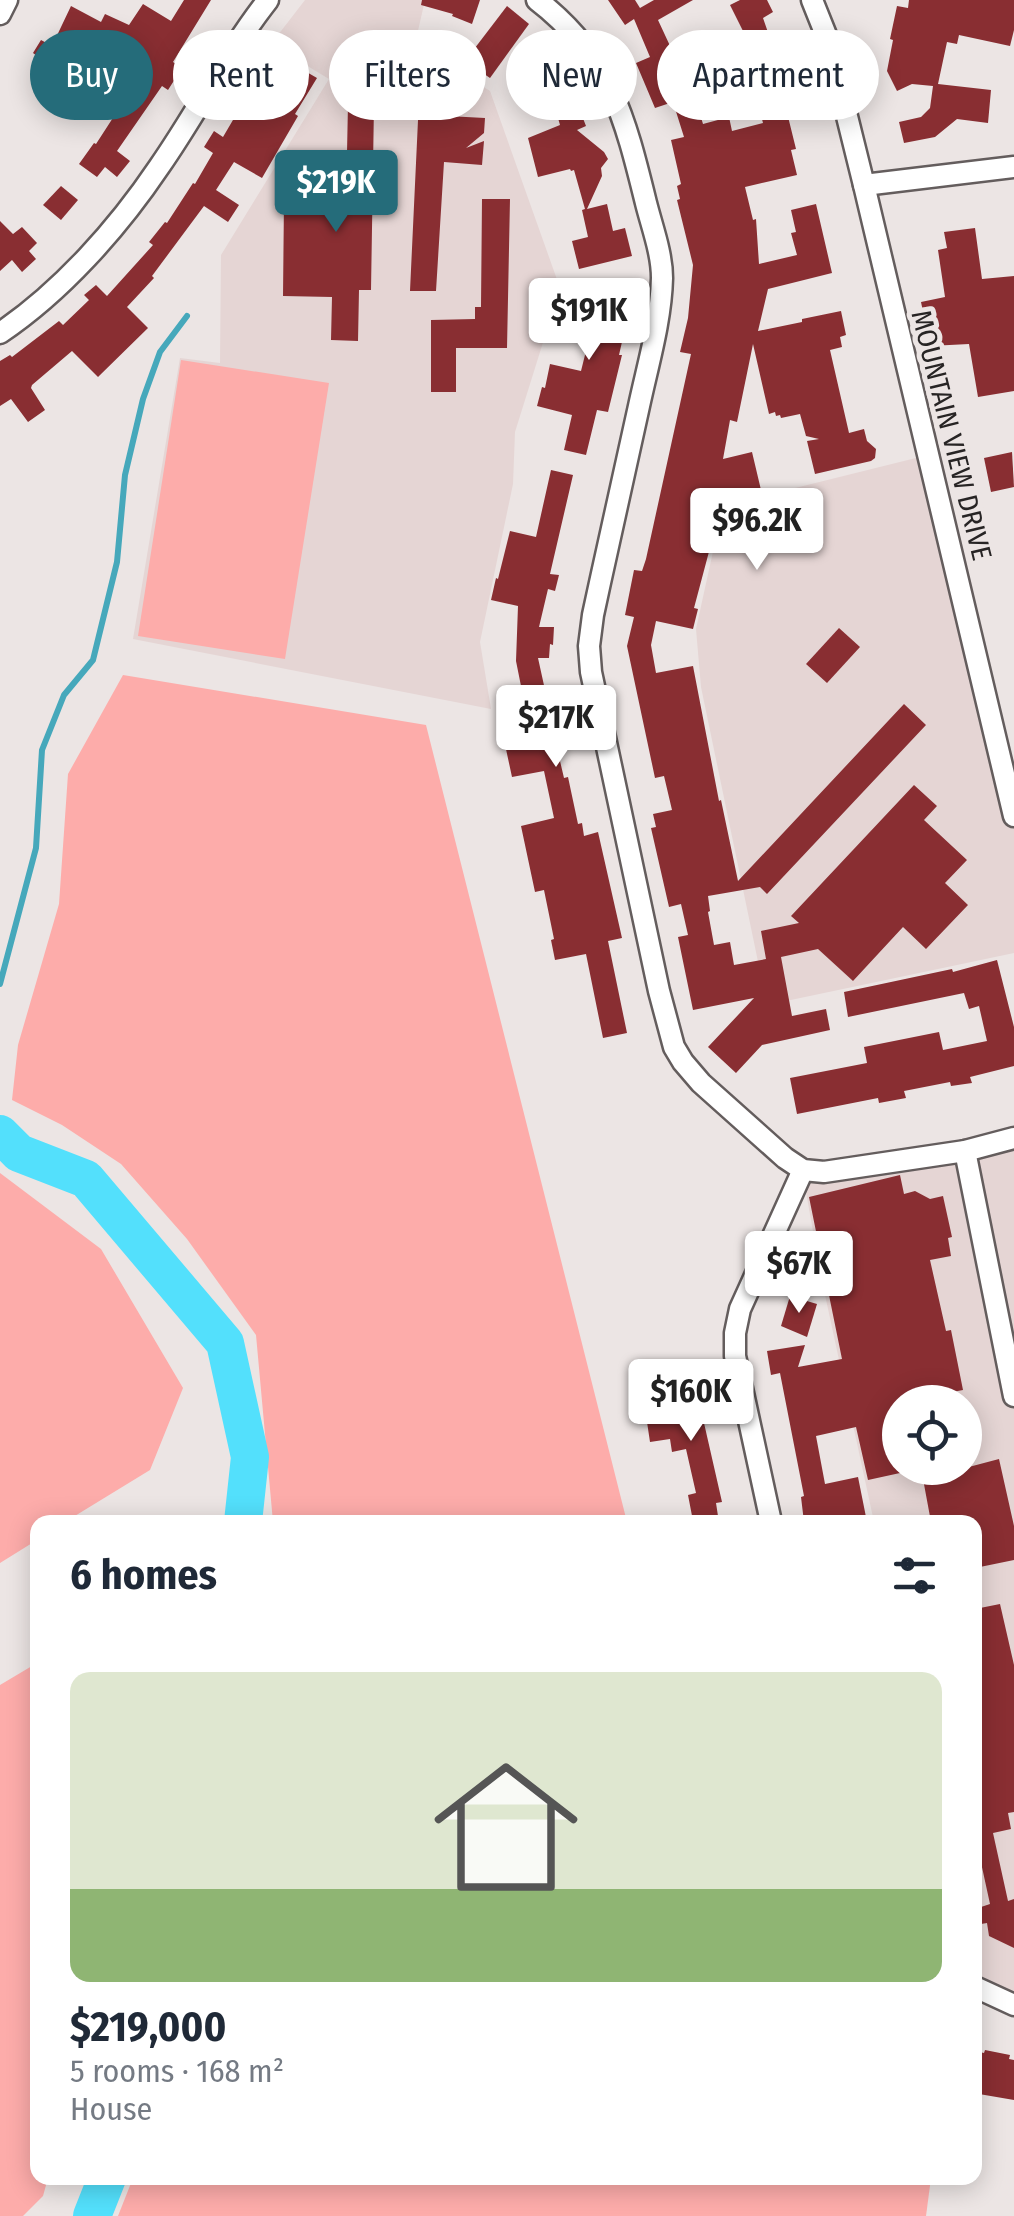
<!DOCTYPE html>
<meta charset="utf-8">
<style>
:root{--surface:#fff;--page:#f2f2f3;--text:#1f2937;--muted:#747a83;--accent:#256c7a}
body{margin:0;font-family:"Fira Sans Condensed",sans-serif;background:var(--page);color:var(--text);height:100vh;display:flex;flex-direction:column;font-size:38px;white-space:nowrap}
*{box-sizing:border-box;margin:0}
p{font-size:32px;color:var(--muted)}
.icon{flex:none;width:55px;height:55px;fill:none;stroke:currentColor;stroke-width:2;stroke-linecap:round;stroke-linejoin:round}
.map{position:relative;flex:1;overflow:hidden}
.sheet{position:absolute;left:30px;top:1515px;width:952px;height:670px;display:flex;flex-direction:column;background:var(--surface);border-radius:20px;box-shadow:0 5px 25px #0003}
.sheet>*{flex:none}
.hud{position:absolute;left:30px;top:30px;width:955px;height:90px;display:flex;gap:20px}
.buttons{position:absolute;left:882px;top:1385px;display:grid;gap:20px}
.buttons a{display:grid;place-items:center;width:100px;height:100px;border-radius:50%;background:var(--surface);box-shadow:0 5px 25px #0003;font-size:50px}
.price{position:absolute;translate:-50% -85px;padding:0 22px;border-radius:10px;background:#fff;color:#222;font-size:32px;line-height:65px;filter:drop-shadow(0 2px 5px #0008)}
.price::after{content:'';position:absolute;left:50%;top:60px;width:30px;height:22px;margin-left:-15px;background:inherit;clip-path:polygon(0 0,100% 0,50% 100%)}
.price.current{background:var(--accent);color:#fff}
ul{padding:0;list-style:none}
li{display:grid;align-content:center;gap:20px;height:530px;padding:0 40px}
li span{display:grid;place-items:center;height:310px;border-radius:20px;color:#555}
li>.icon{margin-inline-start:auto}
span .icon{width:180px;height:180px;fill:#fffc;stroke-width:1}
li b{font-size:42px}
h2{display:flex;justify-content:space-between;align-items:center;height:120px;padding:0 40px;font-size:42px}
.chip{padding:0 35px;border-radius:45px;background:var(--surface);box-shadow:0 5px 25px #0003;font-size:35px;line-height:90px}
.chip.current{background:var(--accent);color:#fff}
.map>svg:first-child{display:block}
.built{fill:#e5d5d4;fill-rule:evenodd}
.green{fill:#fdacaa}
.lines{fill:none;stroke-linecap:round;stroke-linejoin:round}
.stream{stroke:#46a8bb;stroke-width:6}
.river{stroke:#53e0fc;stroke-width:38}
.building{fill:#892e32}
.minor-casing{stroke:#645d5d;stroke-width:25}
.minor{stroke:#fff;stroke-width:20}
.labels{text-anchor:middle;stroke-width:10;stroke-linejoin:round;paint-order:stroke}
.street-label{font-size:28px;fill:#272424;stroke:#ece5e4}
</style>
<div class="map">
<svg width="1014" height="2216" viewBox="0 0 1014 2216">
<rect width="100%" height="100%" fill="#ece5e4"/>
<g class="built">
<path d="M305,0H425L415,44L490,91L560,288L515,432L513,484L480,642L491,709L133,639L180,358L220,363L221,255L329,79L271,44Z"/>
<path d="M928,455L1014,811V953L767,1005L701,687L696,629L723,506Z"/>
<path d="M1014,1138V2007L975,1989V1522H874L822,1281L802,1170ZM900,1402H965V1468H900Z"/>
</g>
<g class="green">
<path d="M181,360L329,383L285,659L138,636Z"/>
<path d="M123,675L426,725L627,1522H273L256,1335L187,1239L121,1164L62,1125L12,1100L18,1045L59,904L68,774Z"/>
<path d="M0,1173L101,1249L183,1388L150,1470L65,1522H38L37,1540L0,1563Z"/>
<path d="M37,1663L38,2178H48L43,2196L23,2216H0V1685Z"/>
<path d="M133,2178H931L926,2216H118Z"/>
</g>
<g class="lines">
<path class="stream" d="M0,984L36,848L42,750L64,695L93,660L117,562L125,475L143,399L160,352L187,316"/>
<g class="river">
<path d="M0,1134L19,1153L86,1179L225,1343L250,1457L243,1522"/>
<path d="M92,2216L107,2178"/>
</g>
</g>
<g class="building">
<path d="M184,0H211L173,62L182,68L168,90L162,86L117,151L130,161L117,177L105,167L97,177L79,164L94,143L96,144L142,73L106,55L86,87L60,71L53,81L35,69L41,59L33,53L41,40L52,46L71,6L101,22L105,14L129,25L143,4L171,21Z"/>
<path d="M422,0H480L472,24L452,16L453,14L421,5Z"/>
<path d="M608,0H635L640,8L654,0H693L658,20L671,48L700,35L710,57L686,68L703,124L729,117L732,131L763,123L757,100L767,97L746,37L730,5L740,0H767L773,12L763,18L780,67L776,68L796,149L791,150L797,175L745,187L753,220L756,219L759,264L797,255L791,233L796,232L791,210L816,204L832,273L768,289L758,331L802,322V319L841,311L846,335L840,337L842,347L830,350L849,433L864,429L867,441L876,449L875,458L871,461L815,474L807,441L819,439L806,436L800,414L781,418L780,415L776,416L775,412L769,414L753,344L737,422L730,420L723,459L752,452L761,490L723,499L694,608L698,609L693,629L656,621L651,645L656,673L693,666L719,801L721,800L738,881L904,704L926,725L767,894L760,887L708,896L710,911L708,912L714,945L730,942L734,965L766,959L761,931L799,923L791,916L914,785L937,806L924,820L967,860L945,883L968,905L926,949L903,927L853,981L818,949L781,957L792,1016L826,1009L830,1030L762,1045L736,1073L708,1047L754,998L693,1010L678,937L688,935L681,904L669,907L651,828L656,827L653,814L672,810L664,776L655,778L627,646L634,617L625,615L634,570L642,571L646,559L691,354L680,352L688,318L693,265L677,200L680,199L677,186L681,184L671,140L684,137L673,102L655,108L636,63L650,57L634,19L625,25Z"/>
<path d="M909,0H1014V30L1010,46L959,35L957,44L947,42L938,84L991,90L988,123L957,119L935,137L904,143L899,122L921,117L930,108L933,86L912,84L897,91L887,71L893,40L890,39L897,6L908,8Z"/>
<path d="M507,6L529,24L490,78L465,61Z"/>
<path d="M262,50L282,62L284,59L317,78L295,114L298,116L262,178L234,162L216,190L239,205L228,222L204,206L152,276L154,278L127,307L148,328L98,377L72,351L32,385L31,388L45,410L28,422L11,399L0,406V361L10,355L12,357L59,321L63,325L89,300L84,295L96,285L107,296L153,245L149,242L165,222L167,223L193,183L195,184L213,153L204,147L214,131L223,137L240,108L232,103Z"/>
<path d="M545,52L561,72L543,86L527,66Z"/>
<path d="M419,99L448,100L447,116L485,118L484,133L466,148L484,141L482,165L444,162L436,291H410Z"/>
<path d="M577,103L586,126L577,130L604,152L608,159L601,168L602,176L587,209L607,204L613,231L625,228L632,256L579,269L572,241L588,237L582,210L585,209L574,170L571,171L570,169L538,177L528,138L560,125L556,111Z"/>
<path d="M348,104H374L371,290H359L358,341L331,340L332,297L283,296L284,200L346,201Z"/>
<path d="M61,186L78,200L61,220L43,205Z"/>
<path d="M482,199H510L507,348H456V392H431V320L475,319V307H481Z"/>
<path d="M0,221L13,234L22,227L37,243L29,251L36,259L22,272L12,260L0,271Z"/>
<path d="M975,228L982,279L1014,276V391L978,397L969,344L930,346L921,302L945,297L938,250L947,248L944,232Z"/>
<path d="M582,285L636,296L630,321L627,320L619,355H622L608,412L597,410L586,455L564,450L572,415L537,406L542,387L545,388L550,364L581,371L593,323L558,316L563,294L586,299Z"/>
<path d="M1012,452L1014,487L991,492L984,458Z"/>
<path d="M551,470L573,475L550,574L559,575L555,591L548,589L539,627H554L553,645L550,644L549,658H538L547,699L557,697L567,742L556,744L564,778L568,777L578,824L582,823L584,836L598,832L622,938L608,941L627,1033L603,1038L586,954L555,960L551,940L554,939L544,890L535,892L521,826L554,818L544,771L512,777L498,712L525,706L516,661L518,606L491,600L496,578L498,579L510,531L536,537Z"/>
<path d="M839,628L860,647L827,683L806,664Z"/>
<path d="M997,960L1014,1027V1066L970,1077L972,1083L951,1086L950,1082L904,1091L906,1098L879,1103L878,1098L797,1114L790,1078L867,1063L864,1047L939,1032L943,1050L987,1041L979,1006L969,1009L964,993L848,1017L844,992L952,969L953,972Z"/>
<path d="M900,1175L904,1194L915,1191L930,1199L943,1196L952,1237L948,1238L951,1256L930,1260L946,1331L951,1330L963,1390L900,1402V1473L868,1480L856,1427L816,1436L825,1484L858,1477L867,1522H804L801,1497L804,1496L780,1373L771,1375L767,1351L805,1345L798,1367L842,1359L809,1197Z"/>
<path d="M790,1296L817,1304L807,1337L781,1326Z"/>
<path d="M700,1380L708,1423H704L722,1502L716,1503L718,1516L693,1521L688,1495L696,1493L686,1449L672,1452L670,1439L650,1442L647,1422L671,1418L665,1387Z"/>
<path d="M999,1459L1014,1526V1560L975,1568V1522H931L921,1468H965Z"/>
<path d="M1000,1604L1014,1665V1812L1008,1813L1011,1829L993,1833L1008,1901L1014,1899V1948L989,1936L987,1923L975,1925V1909L990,1904L975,1835V1609Z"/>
<path d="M985,2050L1010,2055L1009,2059L1014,2060V2100L979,2094L982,2080L975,2079V2051L984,2053Z"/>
</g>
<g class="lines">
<g class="minor-casing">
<g id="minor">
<path d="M537,0C610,56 625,118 646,203C652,227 662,253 662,278C661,321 648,364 639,406C624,475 608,545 593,615L589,646L591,672L659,991L674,1047L683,1062L701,1083L785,1158L803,1170L824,1172L965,1151L1014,1138"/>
<path d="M812,0L826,35L836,72L864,185L1014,816"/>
<path d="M0,14L7,0"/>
<path d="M864,185L1014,167"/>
<path d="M0,333C61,292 118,228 159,167C197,113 227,52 268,0"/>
<path d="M965,1151L1014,1396"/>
<path d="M771,1522L735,1356V1333L740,1309L803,1170"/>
<path d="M975,1987L1014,2005"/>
</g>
</g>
<use href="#minor" class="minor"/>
</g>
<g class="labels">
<g class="street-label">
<text transform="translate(952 435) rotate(76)" y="10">MOUNTAIN VIEW DRIVE</text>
</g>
</g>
</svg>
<div class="buttons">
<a><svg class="icon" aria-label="locate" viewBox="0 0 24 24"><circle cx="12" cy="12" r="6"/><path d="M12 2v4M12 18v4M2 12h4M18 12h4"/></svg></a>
</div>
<b class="price current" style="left:336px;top:235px">$219K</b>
<b class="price" style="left:589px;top:363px">$191K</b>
<b class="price" style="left:757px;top:573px">$96.2K</b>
<b class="price" style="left:556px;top:770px">$217K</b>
<b class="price" style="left:799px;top:1316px">$67K</b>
<b class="price" style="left:691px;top:1444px">$160K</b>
<div class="hud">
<a class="chip current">Buy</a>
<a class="chip">Rent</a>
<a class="chip">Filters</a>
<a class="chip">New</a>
<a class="chip">Apartment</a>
</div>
<section class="sheet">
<h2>6 homes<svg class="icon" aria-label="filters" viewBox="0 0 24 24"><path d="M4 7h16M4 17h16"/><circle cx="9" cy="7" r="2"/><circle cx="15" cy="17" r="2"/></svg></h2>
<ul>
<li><span style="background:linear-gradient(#dfe7d0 70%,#8fb573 0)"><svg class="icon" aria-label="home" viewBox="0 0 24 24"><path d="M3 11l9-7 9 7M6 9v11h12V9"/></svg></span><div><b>$219,000</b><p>5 rooms · 168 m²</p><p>House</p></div></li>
</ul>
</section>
</div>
